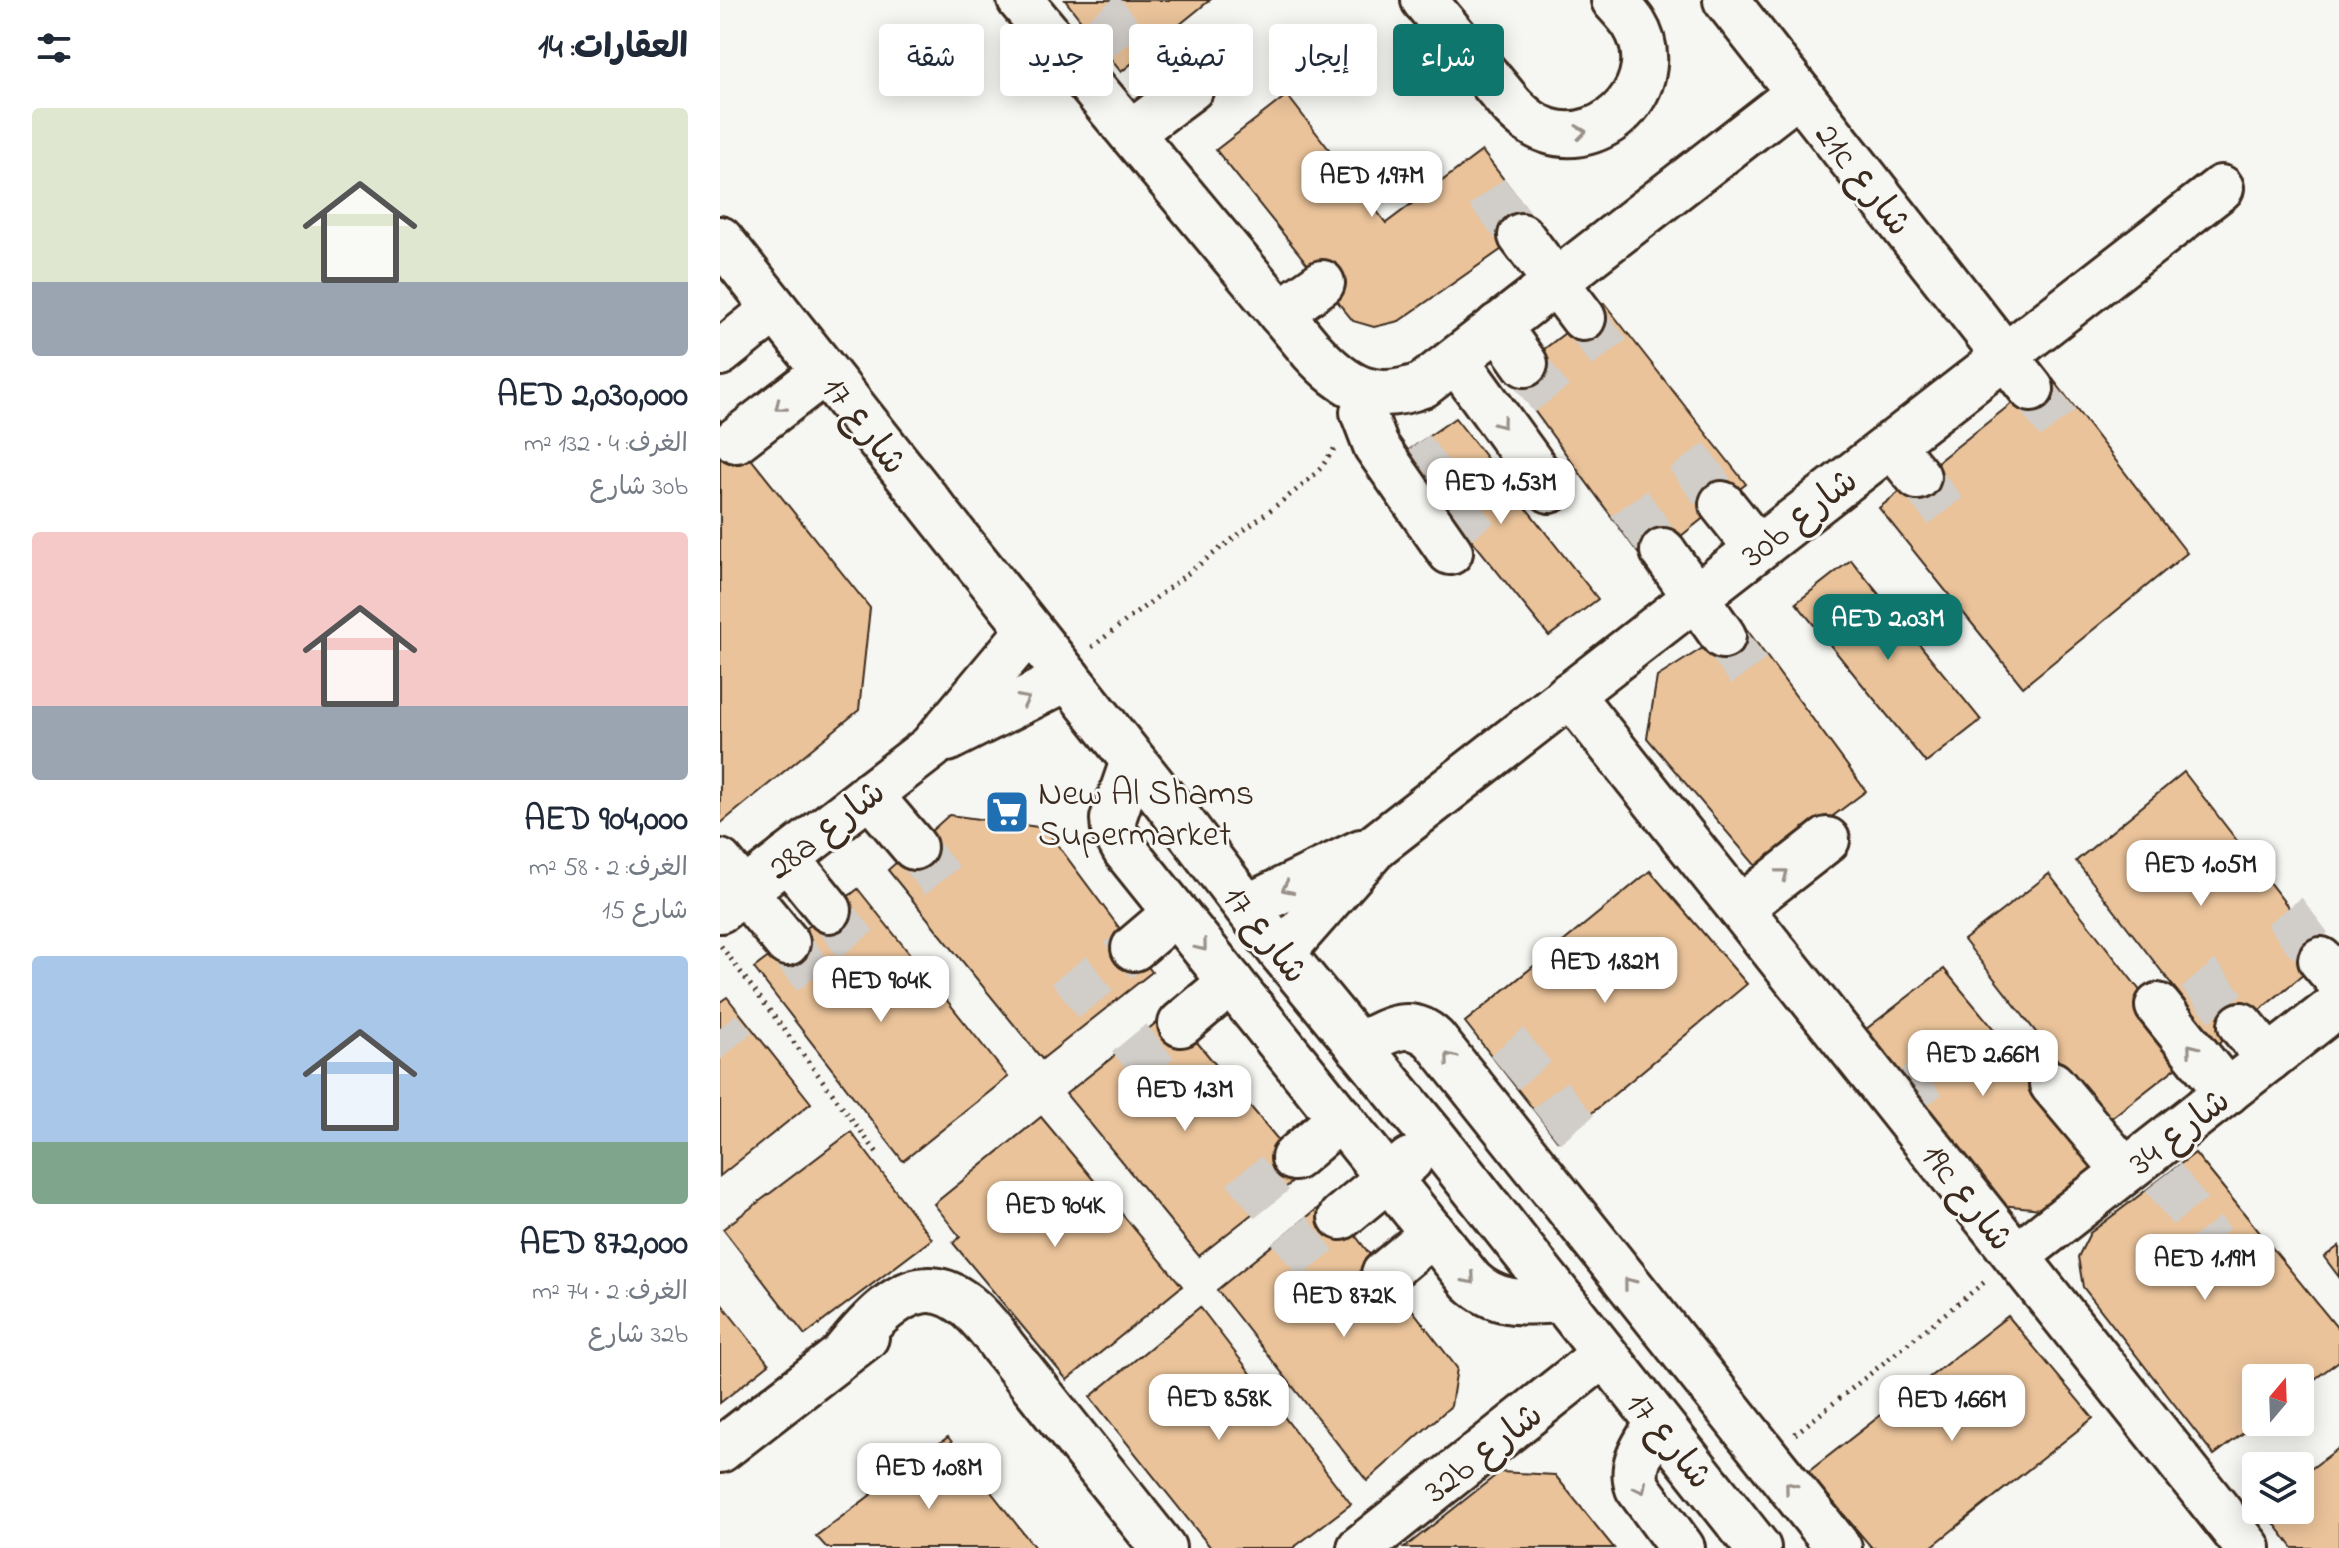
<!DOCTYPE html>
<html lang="ar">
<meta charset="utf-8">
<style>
:root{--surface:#fff;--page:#f2f2f3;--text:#1f2937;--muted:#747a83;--accent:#0f766e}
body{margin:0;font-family:"Indie Flower","Playpen Sans Arabic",sans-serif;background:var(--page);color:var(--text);direction:rtl;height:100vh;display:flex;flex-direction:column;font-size:30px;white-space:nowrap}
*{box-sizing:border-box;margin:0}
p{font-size:26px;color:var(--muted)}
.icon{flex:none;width:44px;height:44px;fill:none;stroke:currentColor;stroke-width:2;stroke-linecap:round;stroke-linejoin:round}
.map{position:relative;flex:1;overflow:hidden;direction:ltr}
.side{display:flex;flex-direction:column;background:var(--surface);width:720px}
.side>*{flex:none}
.top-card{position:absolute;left:24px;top:24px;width:760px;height:72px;direction:rtl;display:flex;gap:16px}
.needle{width:52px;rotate:19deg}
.buttons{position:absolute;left:1522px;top:1364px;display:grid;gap:16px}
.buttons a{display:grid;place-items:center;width:72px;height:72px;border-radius:8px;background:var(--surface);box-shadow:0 4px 20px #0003;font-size:40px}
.price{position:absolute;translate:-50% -68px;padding:0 18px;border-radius:16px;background:#fff;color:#222;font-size:26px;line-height:52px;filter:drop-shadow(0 2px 4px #0008)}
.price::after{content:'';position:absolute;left:50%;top:48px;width:24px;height:18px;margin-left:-12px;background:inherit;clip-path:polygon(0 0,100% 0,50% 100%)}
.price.active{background:var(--accent);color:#fff}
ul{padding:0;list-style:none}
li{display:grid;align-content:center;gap:16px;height:424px;padding:0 32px}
li span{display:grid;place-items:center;height:248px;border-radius:8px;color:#555}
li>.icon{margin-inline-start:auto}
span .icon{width:144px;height:144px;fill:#fffc;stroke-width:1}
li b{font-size:34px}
h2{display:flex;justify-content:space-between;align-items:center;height:96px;padding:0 32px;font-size:34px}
.chip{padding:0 28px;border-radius:8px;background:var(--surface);box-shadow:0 4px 20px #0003;font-size:28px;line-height:72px}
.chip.active{background:var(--accent);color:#fff}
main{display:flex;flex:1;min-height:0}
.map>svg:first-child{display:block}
.building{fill:#eac39a;stroke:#3b2a1e;stroke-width:2}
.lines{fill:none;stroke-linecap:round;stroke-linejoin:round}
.minor-tunnel{stroke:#d1cdc8;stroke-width:44;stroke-dasharray:44 22;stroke-linecap:butt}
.minor-casing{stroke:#3b2a1e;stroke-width:50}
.path{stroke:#3b2a1e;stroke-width:5;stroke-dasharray:2 6;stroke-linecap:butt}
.minor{stroke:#f6f6f2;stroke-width:44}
.oneway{stroke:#989088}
.labels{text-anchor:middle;stroke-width:6;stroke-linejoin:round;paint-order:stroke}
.street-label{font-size:36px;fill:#3b2a1e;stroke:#f6f6f2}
.poi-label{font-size:36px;fill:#3b2a1e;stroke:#f6f6f2;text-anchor:start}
</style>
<main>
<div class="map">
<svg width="1619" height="1548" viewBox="0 0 1619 1548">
<rect width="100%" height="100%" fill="#f6f6f2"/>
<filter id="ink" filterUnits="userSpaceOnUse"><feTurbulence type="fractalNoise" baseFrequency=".0125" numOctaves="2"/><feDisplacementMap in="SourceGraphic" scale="16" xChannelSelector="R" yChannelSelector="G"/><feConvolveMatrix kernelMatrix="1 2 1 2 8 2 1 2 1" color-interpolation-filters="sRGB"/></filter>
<g filter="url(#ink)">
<g class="building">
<path d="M345,0H490L401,72Z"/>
<path d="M567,95L666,223L762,151L818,224L679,321L654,327L633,321L496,150Z"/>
<path d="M884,303L1026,484L926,564L789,376Z"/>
<path d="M1329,374L1467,553L1303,687L1159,508Z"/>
<path d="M735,418L878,599L829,636L683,454Z"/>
<path d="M0,420L150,608L139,710L0,824Z"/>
<path d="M1131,560L1261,720L1206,763L1076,603Z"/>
<path d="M1022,623L1146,791L1040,871L927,738L937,677Z"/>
<path d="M1464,772L1606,956L1498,1044L1356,861Z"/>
<path d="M229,815L325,828L432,972L322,1059L168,870Z"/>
<path d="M930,871L1027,984L838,1141L745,1022Z"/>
<path d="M1329,874L1471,1056L1386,1122L1244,940Z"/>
<path d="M138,889L288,1077L183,1161L34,968Z"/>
<path d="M1224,969L1388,1167L1334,1210L1280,1205L1141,1033Z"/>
<path d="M7,997L91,1103L0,1176V1002Z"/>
<path d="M451,1011L585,1172L479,1256L346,1094Z"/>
<path d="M321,1117L462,1286L347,1380L233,1243L240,1237L214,1204Z"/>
<path d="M131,1132L212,1239L85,1335L3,1229Z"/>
<path d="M1475,1153L1619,1330V1361L1580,1390V1378H1536L1538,1422L1494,1455L1363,1287L1358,1257L1370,1233Z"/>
<path d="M608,1200L737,1368L731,1406L647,1481L497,1290Z"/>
<path d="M1619,1246V1277L1604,1257Z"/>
<path d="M0,1302L49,1364L0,1403Z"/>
<path d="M480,1307L631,1504L573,1548H491L370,1397Z"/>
<path d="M1288,1316L1373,1418L1210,1548H1152L1088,1472Z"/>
<path d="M228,1437L315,1548H107L96,1536Z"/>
<path d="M1619,1448V1548H1573L1544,1510H1580V1477Z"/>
<path d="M780,1472L835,1475L894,1548H684Z"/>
</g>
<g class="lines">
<g class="minor-tunnel">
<path d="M377,40L418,7"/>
<path d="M767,192L801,236"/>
<path d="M863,318L894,359"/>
<path d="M805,364L838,408"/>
<path d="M1311,389L1349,439"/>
<path d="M691,448L756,536"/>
<path d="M967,456L1002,504"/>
<path d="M1198,477L1238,527"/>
<path d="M909,503L943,551"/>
<path d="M1003,636L1030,673"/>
<path d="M194,847L229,889"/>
<path d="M109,910L148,959"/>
<path d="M1564,911L1601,960"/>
<path d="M67,943L104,989"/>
<path d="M1478,974L1521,1025"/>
<path d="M345,1000L414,948"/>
<path d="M0,1028L16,1046"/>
<path d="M406,1069L461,1024"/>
<path d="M784,1072L817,1045"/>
<path d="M1189,1092L1208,1077"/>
<path d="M826,1126L862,1097"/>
<path d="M1443,1177L1493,1242"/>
<path d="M521,1201L574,1158"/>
<path d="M566,1261L621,1217"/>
<path d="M613,1314L664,1274"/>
</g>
<g class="minor-casing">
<g id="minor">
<path d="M300,0L592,351C626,388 653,404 703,385L1079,93"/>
<path d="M704,0L792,106C803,117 813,126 828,131C888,150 949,80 914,24C909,16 901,8 894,0"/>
<path d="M1006,0L1311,389"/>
<path d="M411,133L471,88"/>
<path d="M801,236L863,318"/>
<path d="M0,239L447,803L562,953L715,1139L1038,1548"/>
<path d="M560,313L602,283"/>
<path d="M778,326L805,364"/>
<path d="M0,353L55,309"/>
<path d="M736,360L830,490"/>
<path d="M643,412L656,446L730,552"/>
<path d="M16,440L104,372"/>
<path d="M1171,444L1198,477"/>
<path d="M1002,504L1037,548"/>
<path d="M943,551L1003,636"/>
<path d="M850,694L1528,1548"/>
<path d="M227,739L348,678"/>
<path d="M413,761L393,819L394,830L405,850L751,1281C778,1307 807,1302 842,1300"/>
<path d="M149,794L194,847"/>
<path d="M67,858L109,910"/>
<path d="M0,862L67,943"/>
<path d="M527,907L641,852"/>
<path d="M1020,908L1107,840"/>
<path d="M0,910L211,747L309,630"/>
<path d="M414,948L455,913"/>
<path d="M562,953L657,845L1501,188"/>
<path d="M1601,960L1619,981"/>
<path d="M1438,1006L1507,1092"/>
<path d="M461,1024L511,982"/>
<path d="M1521,1025L1549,1059"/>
<path d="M638,1046C665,1032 689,1015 714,1039L1119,1548"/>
<path d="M1332,1084L1405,1171"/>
<path d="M574,1158L621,1118"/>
<path d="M621,1217L690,1160"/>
<path d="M1297,1256L1619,1004"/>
<path d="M664,1274L713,1233"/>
<path d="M124,1353C182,1280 224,1261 283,1347L443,1548"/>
<path d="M938,1423C926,1444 909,1463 918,1488L962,1548"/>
<path d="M0,1450L146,1337"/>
<path d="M640,1548L884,1354"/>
</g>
</g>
<g class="path">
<path d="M372,647L583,485L601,468L616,446"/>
<path d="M1,946L158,1154"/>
<path d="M1075,1434L1267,1280"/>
</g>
<use href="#minor" class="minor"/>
</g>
<defs><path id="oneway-chevron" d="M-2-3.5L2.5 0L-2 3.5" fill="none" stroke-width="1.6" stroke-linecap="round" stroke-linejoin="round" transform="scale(2)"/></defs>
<g class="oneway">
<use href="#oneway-chevron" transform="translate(861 132) rotate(-8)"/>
<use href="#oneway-chevron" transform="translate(60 406) rotate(142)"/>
<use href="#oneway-chevron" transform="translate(781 423) rotate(54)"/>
<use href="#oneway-chevron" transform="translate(304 700) rotate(-27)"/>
<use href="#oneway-chevron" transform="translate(1063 874) rotate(-38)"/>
<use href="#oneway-chevron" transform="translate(567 888) rotate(154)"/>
<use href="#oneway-chevron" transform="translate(482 946) rotate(51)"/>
<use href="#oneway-chevron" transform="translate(1472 1049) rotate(-129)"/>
<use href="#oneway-chevron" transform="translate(730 1058) rotate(-129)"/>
<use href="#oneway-chevron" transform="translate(750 1279) rotate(49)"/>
<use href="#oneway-chevron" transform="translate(909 1283) rotate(-128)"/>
<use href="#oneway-chevron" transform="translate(1070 1487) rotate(-129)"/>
<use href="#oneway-chevron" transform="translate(921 1488) rotate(63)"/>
</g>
</g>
<defs>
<g id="supermarket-square" transform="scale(2.3)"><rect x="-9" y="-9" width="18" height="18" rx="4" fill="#1f6fb2" stroke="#f6f6f2"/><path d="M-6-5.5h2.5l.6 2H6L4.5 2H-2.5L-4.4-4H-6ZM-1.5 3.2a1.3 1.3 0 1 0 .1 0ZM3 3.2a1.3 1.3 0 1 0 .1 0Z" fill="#fff"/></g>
</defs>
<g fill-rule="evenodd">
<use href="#supermarket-square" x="287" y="812"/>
</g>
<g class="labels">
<g class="street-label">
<text transform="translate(1145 178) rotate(52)" y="13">21c شارع</text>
<text transform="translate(146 424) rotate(52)" y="13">شارع 17</text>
<text transform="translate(1078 516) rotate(-38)" y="13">30b شارع</text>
<text transform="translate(105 828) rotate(-38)" y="13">28a شارع</text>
<text transform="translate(547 933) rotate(52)" y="13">شارع 17</text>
<text transform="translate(1458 1130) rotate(-38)" y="13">شارع 34</text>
<text transform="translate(1249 1196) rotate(52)" y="13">19c شارع</text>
<text transform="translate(951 1439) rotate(51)" y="13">شارع 17</text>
<text transform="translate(762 1451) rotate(-38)" y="13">32b شارع</text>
</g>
<g class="poi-label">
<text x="318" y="804">New Al Shams<tspan x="318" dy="41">Supermarket</tspan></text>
</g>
</g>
</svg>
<div class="buttons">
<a><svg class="needle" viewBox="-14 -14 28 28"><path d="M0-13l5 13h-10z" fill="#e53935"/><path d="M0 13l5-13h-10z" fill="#747a83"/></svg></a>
<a><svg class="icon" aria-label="layers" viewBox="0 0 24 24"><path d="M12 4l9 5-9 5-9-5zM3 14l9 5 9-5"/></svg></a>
</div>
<b class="price" style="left:652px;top:219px">AED 1.97M</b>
<b class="price" style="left:781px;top:526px">AED 1.53M</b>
<b class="price active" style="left:1168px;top:662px">AED 2.03M</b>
<b class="price" style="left:1481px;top:908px">AED 1.05M</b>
<b class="price" style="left:885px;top:1005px">AED 1.82M</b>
<b class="price" style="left:161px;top:1024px">AED 904K</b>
<b class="price" style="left:1263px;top:1098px">AED 2.66M</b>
<b class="price" style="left:465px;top:1133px">AED 1.3M</b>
<b class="price" style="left:335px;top:1249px">AED 904K</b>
<b class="price" style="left:1485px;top:1302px">AED 1.19M</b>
<b class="price" style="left:624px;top:1339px">AED 872K</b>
<b class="price" style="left:499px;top:1442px">AED 858K</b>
<b class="price" style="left:1232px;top:1443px">AED 1.66M</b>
<b class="price" style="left:209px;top:1511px">AED 1.08M</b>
<div class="top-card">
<a class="chip active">شراء</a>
<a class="chip">إيجار</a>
<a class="chip">تصفية</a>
<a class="chip">جديد</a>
<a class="chip">شقة</a>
</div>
</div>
<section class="side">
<h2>العقارات: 14<svg class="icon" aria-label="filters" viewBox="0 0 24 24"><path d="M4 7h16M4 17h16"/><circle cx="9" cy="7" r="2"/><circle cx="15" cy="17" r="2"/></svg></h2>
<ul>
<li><span style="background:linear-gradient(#dfe7d0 70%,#9aa5b1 0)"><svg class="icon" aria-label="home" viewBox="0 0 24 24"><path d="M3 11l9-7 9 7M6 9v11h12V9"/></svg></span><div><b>AED 2,030,000</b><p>الغرف: 4 · 132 m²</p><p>30b شارع</p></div></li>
<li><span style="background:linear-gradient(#f6c9c9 70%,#9aa5b1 0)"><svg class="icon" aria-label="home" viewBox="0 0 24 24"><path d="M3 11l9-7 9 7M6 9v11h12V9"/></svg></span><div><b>AED 904,000</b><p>الغرف: 2 · 58 m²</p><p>شارع 15</p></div></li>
<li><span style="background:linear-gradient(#a9c7e8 75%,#7fa58c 0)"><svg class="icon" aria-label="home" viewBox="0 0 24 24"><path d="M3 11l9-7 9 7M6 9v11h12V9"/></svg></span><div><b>AED 872,000</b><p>الغرف: 2 · 74 m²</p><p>32b شارع</p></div></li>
</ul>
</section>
</main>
